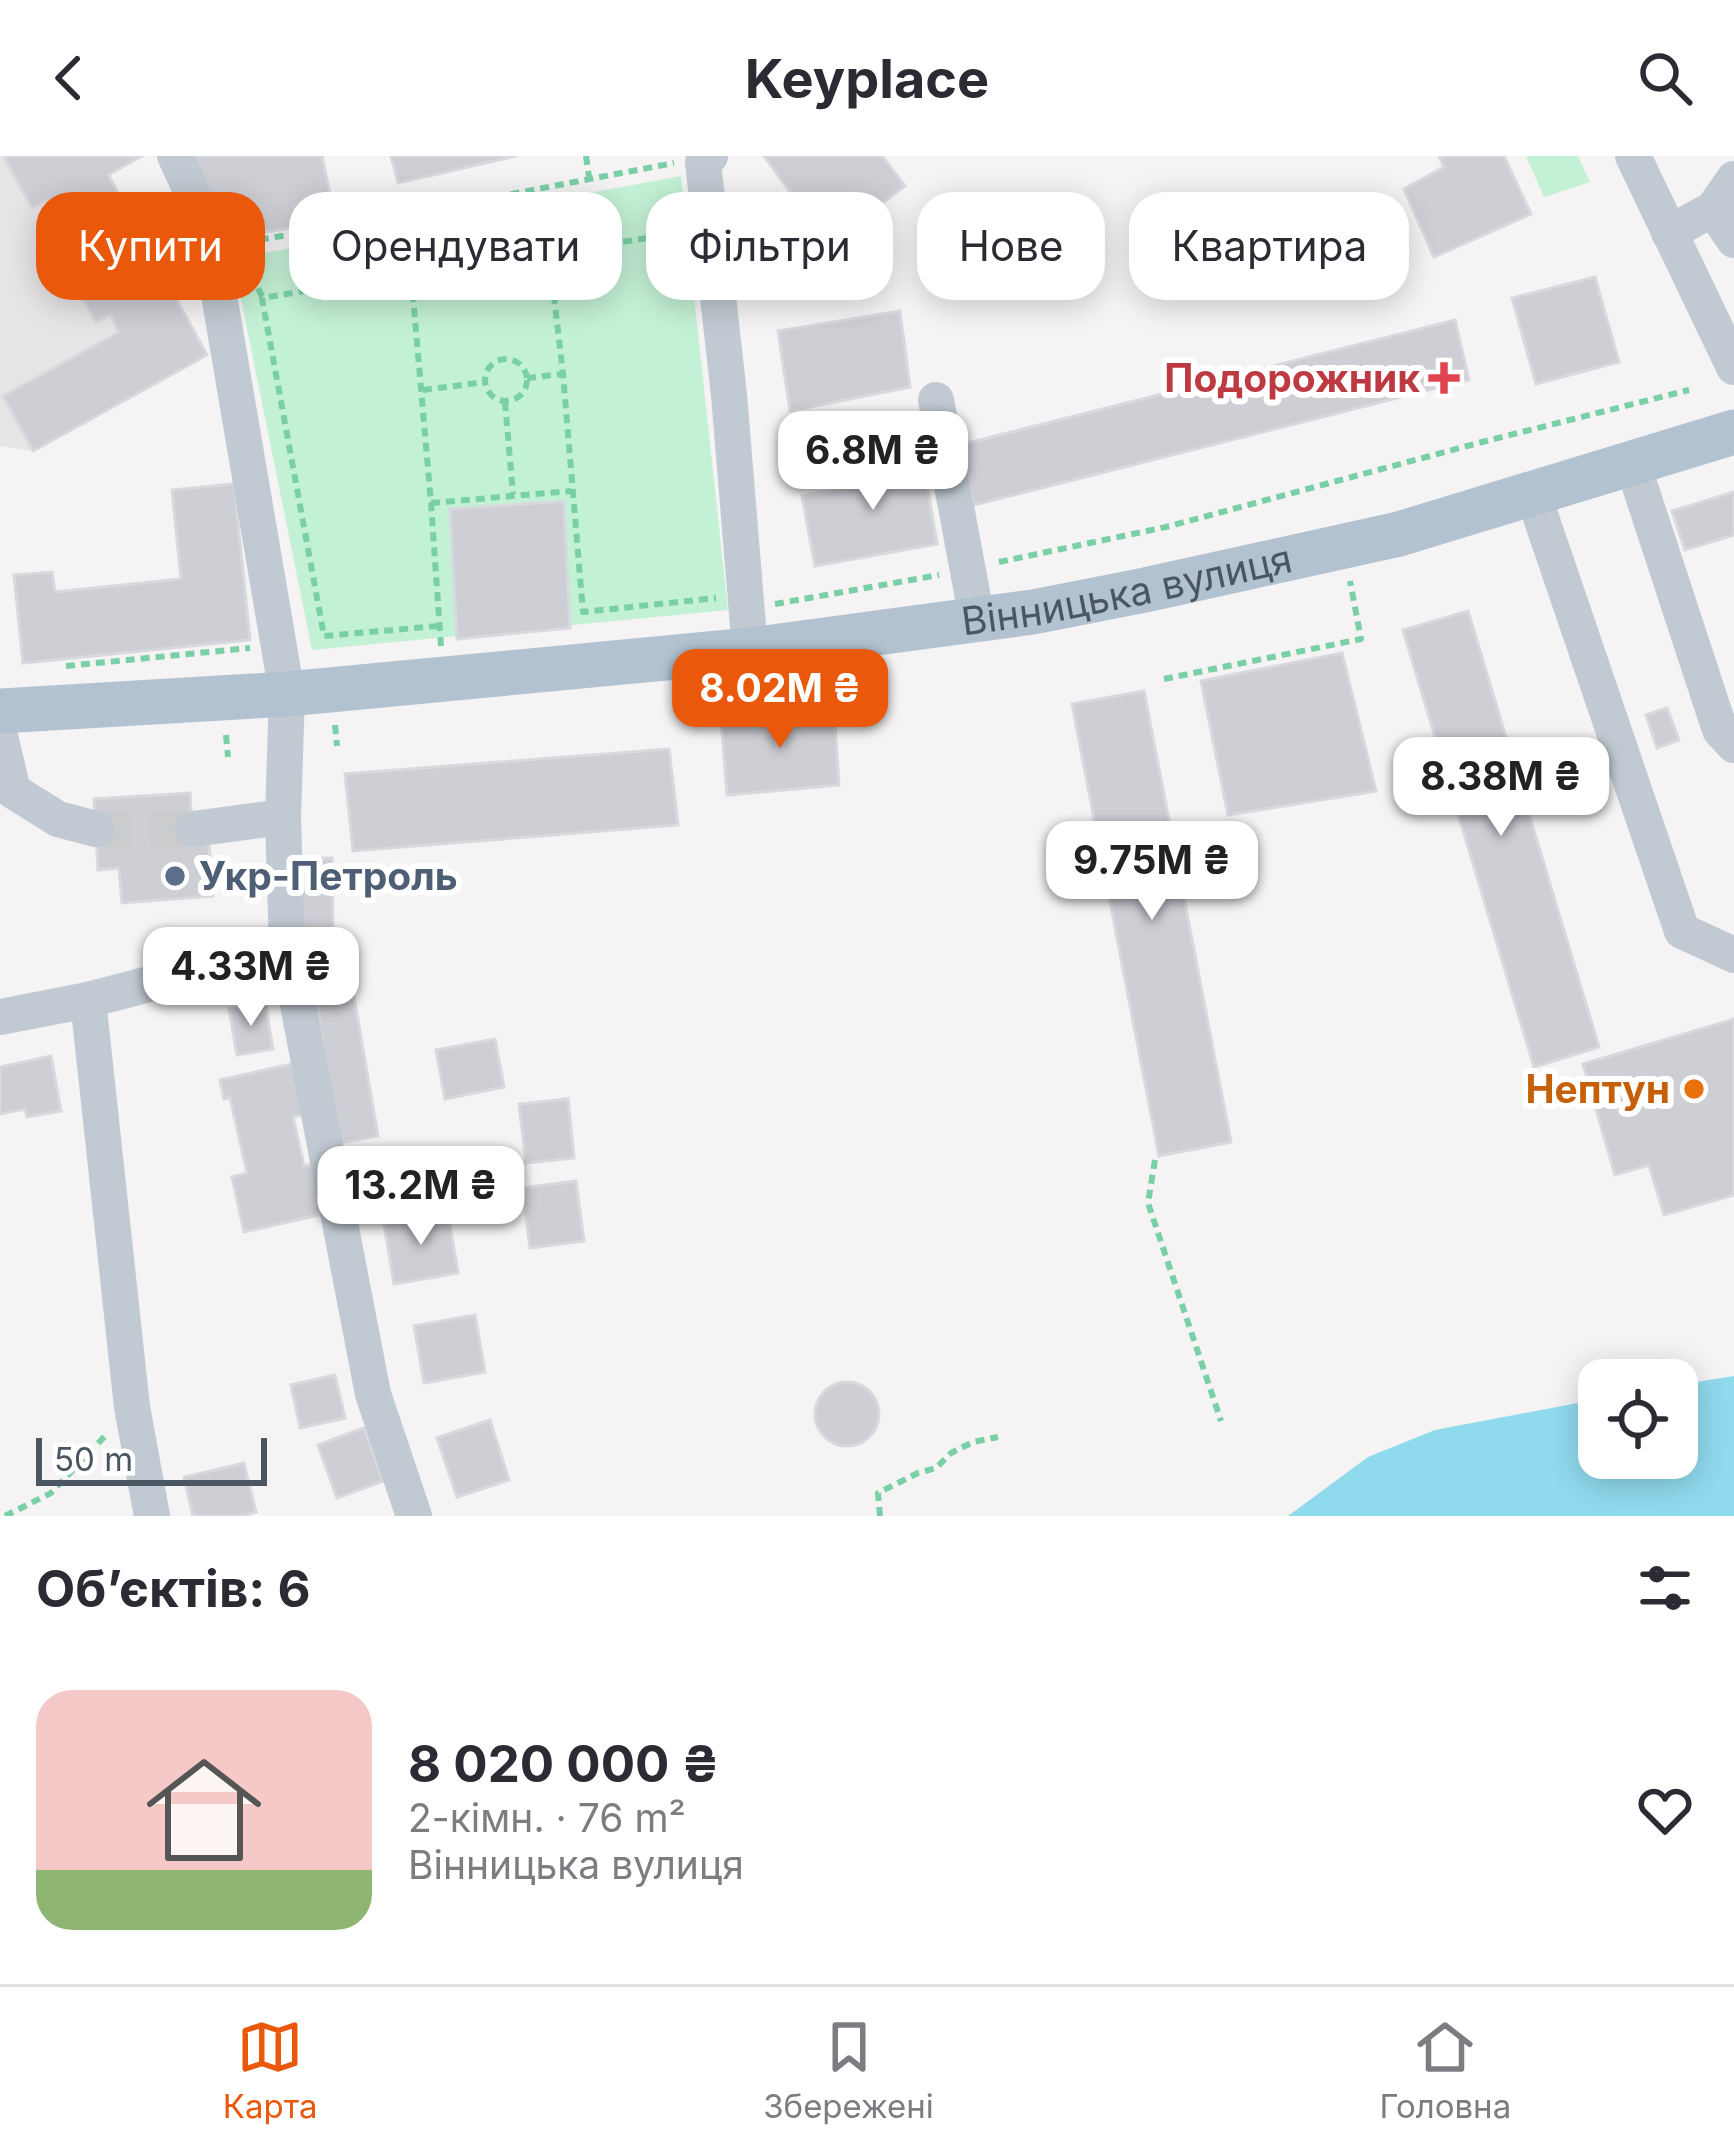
<!DOCTYPE html>
<html lang="uk">
<meta charset="utf-8">
<style>
:root{--surface:#fff;--page:#f2f2f3;--text:#2b2b33;--muted:#7c7c81;--line:#e1e1e2;--accent:#ea580c}
body{margin:0;font-family:Inter,sans-serif;background:var(--page);color:var(--text);height:100vh;display:flex;flex-direction:column;font-size:45px;white-space:nowrap}
*{box-sizing:border-box;margin:0}
p{font-size:39px;color:var(--muted)}
.icon{flex:none;width:66px;height:66px;fill:none;stroke:currentColor;stroke-width:2;stroke-linecap:round;stroke-linejoin:round}
.map{position:relative;height:1360px;overflow:hidden}
.sheet{display:flex;flex-direction:column;background:var(--surface);flex:1}
.sheet>*{flex:none}
.banner{position:absolute;left:36px;top:36px;width:1662px;height:108px;display:flex;gap:24px}
.fabs{position:absolute;left:1578px;top:1203px;display:grid;gap:24px}
.fabs a{display:grid;place-items:center;width:120px;height:120px;border-radius:24px;background:var(--surface);box-shadow:0 6px 30px #0003;font-size:60px}
.scale{position:absolute;left:36px;bottom:30px;width:231px;box-sizing:border-box;padding-left:12px;border:6px solid #4a5661;border-top:0;font-size:33px;line-height:42px;white-space:nowrap;color:#4a5661;-webkit-text-stroke:9px #fff;paint-order:stroke}
.price{position:absolute;translate:-50% -102px;padding:0 27px;border-radius:24px;background:#fff;color:#222;font-size:39px;line-height:78px;filter:drop-shadow(0 3px 6px #0008)}
.price::after{content:'';position:absolute;left:50%;top:72px;width:36px;height:27px;margin-left:-18px;background:inherit;clip-path:polygon(0 0,100% 0,50% 100%)}
.price.active{background:var(--accent);color:#fff}
ul{padding:0;list-style:none}
li{display:flex;align-items:center;gap:36px;height:300px;padding:0 36px}
li span{display:grid;place-items:center;flex:none;width:336px;height:240px;border-radius:36px;color:#555}
li>.icon{margin-inline-start:auto}
span .icon{width:144px;height:144px;fill:#fffc;stroke-width:1}
li b{font-size:51px}
h2{display:flex;justify-content:space-between;align-items:center;height:144px;padding:0 36px;font-size:51px}
.chip{padding:0 42px;border-radius:36px;background:var(--surface);box-shadow:0 6px 30px #0003;font-size:42px;line-height:108px}
.chip.active{background:var(--accent);color:#fff}
header{display:flex;justify-content:space-between;align-items:center;height:156px;padding:0 36px;background:var(--surface);font-size:54px;font-weight:700}
.tab-bar{display:flex;justify-content:space-around;align-items:center;height:168px;border-top:3px solid var(--line);background:var(--surface);font-size:33px;color:var(--muted)}
.tab-bar a{display:grid;justify-items:center;gap:6px}
.tab-bar .active{color:var(--accent)}
.map>svg:first-child{display:block}
.education{fill:#e6e4e5}
.green{fill:#c3f1d5}
.water{fill:#90daee}
.building{fill:#cdcfd5;stroke:#d7d9de;stroke-width:3}
.lines{fill:none;stroke-linecap:round;stroke-linejoin:round}
.minor-tunnel{stroke:#caccce;stroke-width:36;stroke-dasharray:36 18;stroke-linecap:butt}
.path{stroke:#7ad0a6;stroke-width:6;stroke-dasharray:9 6;stroke-linecap:butt}
.minor{stroke:#c1cad2;stroke-width:36}
.major{stroke:#b3c2d1;stroke-width:45}
.health-dot{fill:#e0444e;stroke:#fff;stroke-width:4.5}
.service-dot{fill:#5c6f8a;stroke:#fff;stroke-width:4.5}
.food-dot{fill:#e8710a;stroke:#fff;stroke-width:4.5}
.labels{text-anchor:middle;stroke-width:12;stroke-linejoin:round;paint-order:stroke}
.health-label{font-size:39px;font-weight:bold;fill:#be3a42;stroke:#fff;text-anchor:end}
.street-label{font-size:39px;fill:#4a5661;stroke:#fff}
.service-label{font-size:39px;font-weight:bold;fill:#4e5e75;stroke:#fff;text-anchor:start}
.food-label{font-size:39px;font-weight:bold;fill:#c56008;stroke:#fff;text-anchor:end}
</style>
<header><svg class="icon" aria-label="back" viewBox="0 0 24 24"><path d="M15 5l-7 7 7 7"/></svg>Keyplace<svg class="icon" aria-label="search" viewBox="0 0 24 24"><circle cx="10" cy="10" r="6"/><path d="M15 15l6 6"/></svg></header>
<div class="map">
<svg width="1734" height="1360" viewBox="0 0 1734 1360">
<rect width="100%" height="100%" fill="#f5f3f3"/>
<path class="education" d="M0,0H142L108,19L207,199L33,295L0,290Z"/>
<g class="green">
<path d="M1526,0H1578L1590,26L1544,41Z"/>
<path d="M681,20L728,454L312,494L233,103Z"/>
</g>
<path class="water" d="M1734,1220V1360H1288L1368,1301L1435,1274L1599,1243V1302H1677V1229Z"/>
<g class="building">
<path d="M11,0H142L108,19L207,199L33,295L3,240L119,176L110,159L96,167L53,88L67,81L47,44L32,52L5,3Z"/>
<path d="M187,0H322L336,66L228,81Z"/>
<path d="M391,0H516L398,27Z"/>
<path d="M764,0H882L905,30L843,77L827,55L812,66Z"/>
<path d="M1439,0H1504L1531,58L1434,101L1404,33L1444,11Z"/>
<path d="M1595,121L1619,206L1536,228L1512,142Z"/>
<path d="M900,155L910,231L790,255L778,175Z"/>
<path d="M1455,164L1469,224L974,349L960,289Z"/>
<path d="M921,292L937,388L815,410L802,340L881,325L877,300Z"/>
<path d="M234,328L250,484L23,507L14,419L52,416L55,436L181,423L172,334Z"/>
<path d="M1734,336V379L1685,394L1672,355Z"/>
<path d="M564,345L570,472L457,483L450,353Z"/>
<path d="M1468,455L1599,891L1534,911L1403,474Z"/>
<path d="M1342,497L1376,635L1228,659L1201,525Z"/>
<path d="M1144,535L1231,986L1159,1000L1072,548Z"/>
<path d="M834,552L839,629L727,639L721,561Z"/>
<path d="M1667,552L1679,584L1657,592L1646,559Z"/>
<path d="M669,593L678,669L353,695L345,618Z"/>
<path d="M190,637L193,688L209,687L213,740L122,747L119,712L98,714L94,643Z"/>
<path d="M300,702H332L333,778H301Z"/>
<path d="M347,801L378,980L339,987L310,807Z"/>
<path d="M265,847L273,893L237,899L229,853Z"/>
<path d="M1734,863V1039L1664,1059L1649,1009L1615,1019L1583,908Z"/>
<path d="M495,883L504,931L445,943L436,894Z"/>
<path d="M51,900L61,955L27,961L25,953L0,958V911Z"/>
<path d="M296,907L308,958L293,961L304,1010L317,1007L328,1057L244,1076L232,1021L247,1017L230,941L224,943L220,924Z"/>
<path d="M568,943L574,1002L526,1007L519,948Z"/>
<path d="M460,997L466,1027L351,1049L345,1019Z"/>
<path d="M576,1025L584,1085L530,1092L522,1032Z"/>
<path d="M448,1057L458,1117L394,1128L384,1068Z"/>
<path d="M475,1159L485,1216L424,1227L414,1170Z"/>
<path d="M335,1219L345,1262L300,1272L291,1229Z"/>
<circle cx="847" cy="1258" r="32"/>
<path d="M490,1264L509,1324L457,1341L437,1282Z"/>
<path d="M364,1272L383,1325L337,1342L318,1289Z"/>
<path d="M244,1307L256,1356L241,1360H193L184,1321Z"/>
</g>
<g class="lines">
<path class="minor-tunnel" d="M96,673H193"/>
<g class="path">
<path d="M586,0L589,21"/>
<path d="M245,86L349,69L674,7"/>
<path d="M549,97L675,78L676,84"/>
<path d="M411,118L262,142L324,480L438,470"/>
<path d="M251,119L263,142"/>
<circle cx="506" cy="224" r="21"/>
<path d="M527,222L563,218"/>
<path d="M423,234L485,226"/>
<path d="M505,246L513,338"/>
<path d="M431,347L571,335"/>
<path d="M999,406L1166,371L1482,286L1689,234"/>
<path d="M775,448L939,419"/>
<path d="M441,490L431,347L411,118L549,97L563,218L583,456L716,442"/>
<path d="M66,510L250,492"/>
<path d="M1164,523L1361,483L1350,425"/>
<path d="M335,569L337,590"/>
<path d="M226,579L228,601"/>
<path d="M1155,1004L1148,1047L1221,1265"/>
<path d="M5,1360L51,1337L105,1280"/>
<path d="M880,1360L878,1337L918,1317L936,1312L951,1297L973,1286L998,1281"/>
</g>
<g class="minor">
<path d="M175,0L189,30L211,92L287,538L283,661L287,792L373,1238L414,1360"/>
<path d="M710,0L703,7L729,239L750,494"/>
<path d="M1633,0L1734,211"/>
<path d="M1713,53L1734,84"/>
<path d="M1669,77L1713,53L1734,23"/>
<path d="M936,244L977,463"/>
<path d="M1632,306L1720,574L1734,589"/>
<path d="M1533,338L1682,775L1734,799"/>
<path d="M0,580L13,635L58,663L96,673"/>
<path d="M193,673L283,661"/>
<path d="M88,844L132,1251L152,1360"/>
<path d="M0,861L88,844L287,792"/>
</g>
<path class="major" id="s1" d="M0,555L287,538L750,494L1033,456L1145,434L1399,378L1734,276"/>
</g>
<path class="health-dot" d="M1438 204h12v12h12v12h-12v12h-12v-12h-12v-12h12z"/>
<circle class="service-dot" cx="175" cy="720" r="12"/>
<circle class="food-dot" cx="1694" cy="933" r="12"/>
<g class="labels">
<g class="health-label">
<text x="1420" y="236">Подорожник</text>
</g>
<g class="street-label">
<text dy="14" stroke="none"><textPath href="#s1" startOffset="1134">Вінницька вулиця</textPath></text>
</g>
<g class="service-label">
<text x="199" y="734">Укр-Петроль</text>
</g>
<g class="food-label">
<text x="1670" y="947">Нептун</text>
</g>
</g>
</svg>
<div class="fabs">
<a><svg class="icon" aria-label="locate" viewBox="0 0 24 24"><circle cx="12" cy="12" r="6"/><path d="M12 2v4M12 18v4M2 12h4M18 12h4"/></svg></a>
</div>
<div class="scale">50 m</div>
<b class="price" style="left:873px;top:357px">6.8M ₴</b>
<b class="price active" style="left:780px;top:595px">8.02M ₴</b>
<b class="price" style="left:1501px;top:683px">8.38M ₴</b>
<b class="price" style="left:1152px;top:767px">9.75M ₴</b>
<b class="price" style="left:251px;top:873px">4.33M ₴</b>
<b class="price" style="left:421px;top:1092px">13.2M ₴</b>
<div class="banner">
<a class="chip active">Купити</a>
<a class="chip">Орендувати</a>
<a class="chip">Фільтри</a>
<a class="chip">Нове</a>
<a class="chip">Квартира</a>
</div>
</div>
<section class="sheet">
<h2>Об’єктів: 6<svg class="icon" aria-label="filters" viewBox="0 0 24 24"><path d="M4 7h16M4 17h16"/><circle cx="9" cy="7" r="2"/><circle cx="15" cy="17" r="2"/></svg></h2>
<ul>
<li><span style="background:linear-gradient(#f6c9c9 75%,#8fb573 0)"><svg class="icon" aria-label="home" viewBox="0 0 24 24"><path d="M3 11l9-7 9 7M6 9v11h12V9"/></svg></span><div><b>8 020 000 ₴</b><p>2-кімн. · 76 m²</p><p>Вінницька вулиця</p></div><svg class="icon" aria-label="heart" viewBox="0 0 24 24"><path d="M12 20l-8-8c-3-5 5-10 8-4 3-6 11-1 8 4z"/></svg></li>
</ul>
</section>
<nav class="tab-bar">
<a class="active"><svg class="icon" aria-label="map" viewBox="0 0 24 24"><path d="M3 6l6-2 6 2 6-2v14l-6 2-6-2-6 2zM9 4v14M15 6v14"/></svg>Карта</a>
<a><svg class="icon" aria-label="saved" viewBox="0 0 24 24"><path d="M7 4h10v16l-5-4-5 4z"/></svg>Збережені</a>
<a><svg class="icon" aria-label="home" viewBox="0 0 24 24"><path d="M3 11l9-7 9 7M6 9v11h12V9"/></svg>Головна</a>
</nav>
